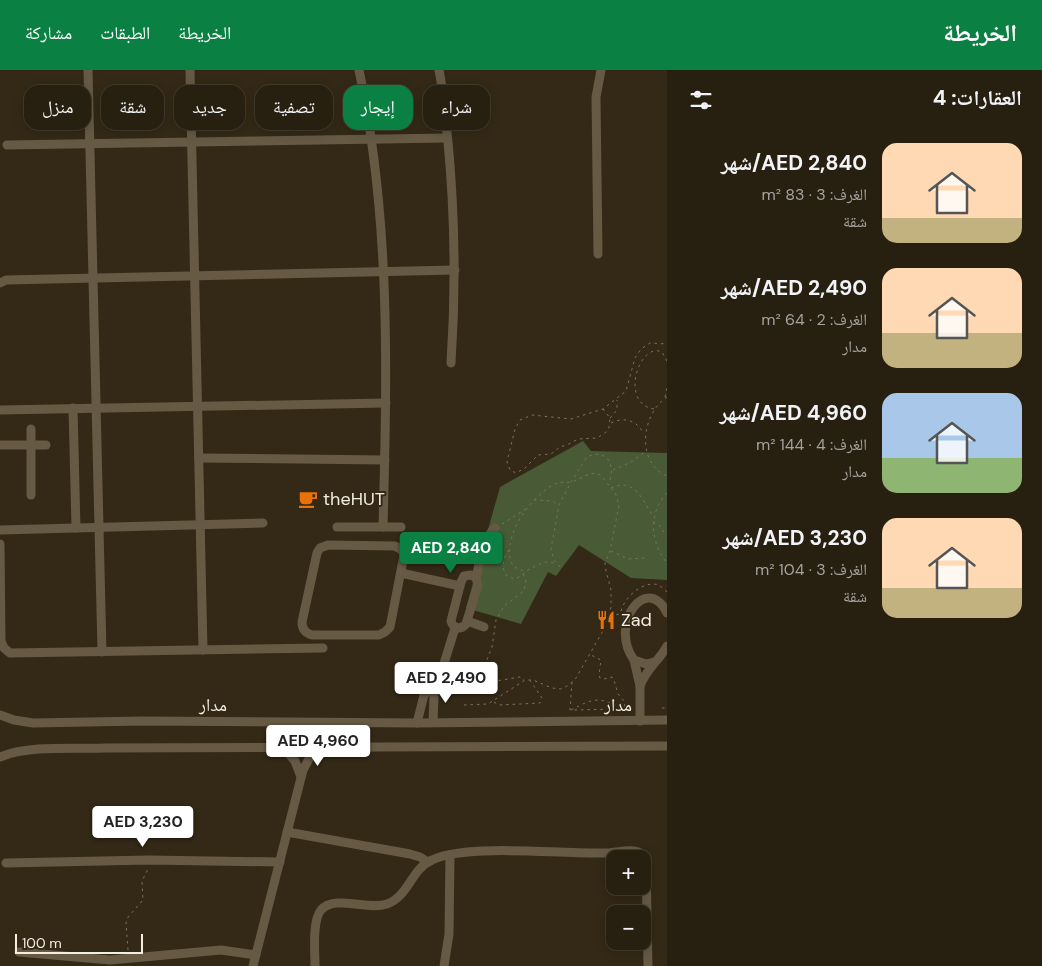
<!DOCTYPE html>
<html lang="ar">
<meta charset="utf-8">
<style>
:root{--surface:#271f10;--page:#332c1e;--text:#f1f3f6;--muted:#a4a29f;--line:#433d30;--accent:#0b8043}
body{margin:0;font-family:"DM Sans","Noto Naskh Arabic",sans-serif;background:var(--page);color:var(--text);direction:rtl;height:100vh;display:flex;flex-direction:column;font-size:19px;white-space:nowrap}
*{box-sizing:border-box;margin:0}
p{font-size:16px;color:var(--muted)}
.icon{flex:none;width:28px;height:28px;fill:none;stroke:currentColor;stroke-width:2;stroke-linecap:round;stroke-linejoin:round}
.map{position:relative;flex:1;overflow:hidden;direction:ltr}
.drawer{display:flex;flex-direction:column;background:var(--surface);width:375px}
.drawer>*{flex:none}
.guide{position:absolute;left:15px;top:15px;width:475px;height:45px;direction:rtl;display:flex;gap:10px}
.buttons{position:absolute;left:606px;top:780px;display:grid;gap:10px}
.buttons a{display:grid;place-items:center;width:45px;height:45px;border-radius:10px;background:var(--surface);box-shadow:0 2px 12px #0003,0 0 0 1px var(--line);font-size:25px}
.scale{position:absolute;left:15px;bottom:12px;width:128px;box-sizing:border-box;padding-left:5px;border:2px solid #f4ede1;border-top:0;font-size:14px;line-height:18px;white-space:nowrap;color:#f4ede1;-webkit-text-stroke:4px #342916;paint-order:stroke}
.price{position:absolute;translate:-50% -42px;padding:0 11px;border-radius:5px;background:#fff;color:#222;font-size:16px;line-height:32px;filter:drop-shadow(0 1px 2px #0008)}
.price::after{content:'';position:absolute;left:50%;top:30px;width:15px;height:11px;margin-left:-8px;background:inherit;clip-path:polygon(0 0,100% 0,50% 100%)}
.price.active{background:var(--accent);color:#fff}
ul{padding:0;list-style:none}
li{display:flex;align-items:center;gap:15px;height:125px;padding:0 20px}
li span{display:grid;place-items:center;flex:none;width:140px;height:100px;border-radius:15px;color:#555}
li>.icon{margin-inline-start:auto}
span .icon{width:60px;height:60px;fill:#fffc;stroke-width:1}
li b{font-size:21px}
h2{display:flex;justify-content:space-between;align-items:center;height:60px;padding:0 20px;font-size:21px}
.chip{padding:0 18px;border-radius:15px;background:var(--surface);box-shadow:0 2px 12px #0003,0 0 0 1px var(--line);font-size:18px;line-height:45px}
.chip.active{background:var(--accent);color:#fff}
header{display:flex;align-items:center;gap:30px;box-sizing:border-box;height:70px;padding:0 25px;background:var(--accent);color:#fff}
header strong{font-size:24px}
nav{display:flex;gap:28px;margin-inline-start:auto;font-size:18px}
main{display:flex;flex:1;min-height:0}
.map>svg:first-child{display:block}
.green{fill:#485b36}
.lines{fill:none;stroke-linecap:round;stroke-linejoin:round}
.path{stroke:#7a7160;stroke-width:1;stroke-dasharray:2.5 4;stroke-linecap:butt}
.minor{stroke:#665a45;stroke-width:9}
.labels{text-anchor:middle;stroke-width:4;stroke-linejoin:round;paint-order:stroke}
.poi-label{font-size:18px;fill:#f4ede1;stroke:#342916;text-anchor:start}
.street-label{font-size:18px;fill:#f4ede1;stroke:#342916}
</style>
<header>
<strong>الخريطة</strong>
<nav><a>الخريطة</a><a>الطبقات</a><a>مشاركة</a></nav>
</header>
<main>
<section class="drawer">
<h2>العقارات: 4<svg class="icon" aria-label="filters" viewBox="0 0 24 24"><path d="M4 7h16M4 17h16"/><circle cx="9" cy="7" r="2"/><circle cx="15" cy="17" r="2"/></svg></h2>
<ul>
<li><span style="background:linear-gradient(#ffd9b3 75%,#c2b280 0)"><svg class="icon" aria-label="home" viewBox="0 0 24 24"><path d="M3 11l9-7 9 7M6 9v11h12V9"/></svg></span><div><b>AED 2,840/شهر</b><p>الغرف: 3 · 83 m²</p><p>شقة</p></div></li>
<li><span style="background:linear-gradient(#ffd9b3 65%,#c2b280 0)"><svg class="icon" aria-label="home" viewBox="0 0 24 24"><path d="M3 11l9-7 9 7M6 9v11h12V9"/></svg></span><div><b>AED 2,490/شهر</b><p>الغرف: 2 · 64 m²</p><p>مدار</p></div></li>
<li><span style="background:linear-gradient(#a9c7e8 65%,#8fb573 0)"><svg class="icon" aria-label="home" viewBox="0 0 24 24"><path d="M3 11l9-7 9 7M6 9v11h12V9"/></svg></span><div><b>AED 4,960/شهر</b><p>الغرف: 4 · 144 m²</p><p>مدار</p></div></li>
<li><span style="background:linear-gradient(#ffd9b3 70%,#c2b280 0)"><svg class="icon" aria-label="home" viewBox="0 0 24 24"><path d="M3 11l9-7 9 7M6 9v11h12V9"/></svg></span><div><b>AED 3,230/شهر</b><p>الغرف: 3 · 104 m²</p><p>شقة</p></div></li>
</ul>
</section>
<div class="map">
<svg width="667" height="896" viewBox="0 0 667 896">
<rect width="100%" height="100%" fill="#342916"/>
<path class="green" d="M583,371L591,381L667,383V510L631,508L579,475L556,506L548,502L521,554L466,538L500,417Z"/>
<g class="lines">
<g class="path">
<path d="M665,327L667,318"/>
<path d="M667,327C642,343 635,392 667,406"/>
<path d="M603,339L610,348L609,358L605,363L597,368L578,369L567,375L560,377L551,384L538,385L525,398L516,403L510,400L507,392L515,359L520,350L532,345L571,349L603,339L626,321L635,288L641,279L650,273L667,274"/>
<path d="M654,339C619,334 639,271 662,282L667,291"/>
<path d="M610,348L617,340V330"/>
<path d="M611,353C626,346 637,351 644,364"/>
<path d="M613,400L631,392L646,381"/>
<path d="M611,418C634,407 642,429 653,446"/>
<path d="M667,423C648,443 650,472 667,493"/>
<path d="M534,430L553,431L558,435"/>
<path d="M653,452L659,455L666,465"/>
<path d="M502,454L526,439"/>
<path d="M509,480C503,488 501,497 506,505L514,509L521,506L526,501"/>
<path d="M611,481L628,489L645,488"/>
<path d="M560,497L554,490L551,479L559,435L571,412L587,387C607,377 616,396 609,413"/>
<path d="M523,504L526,510L524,521L504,536L496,550L492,577L484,597L486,604L496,611L520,607L524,610"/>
<path d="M621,541C625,526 644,510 659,515L667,522"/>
<path d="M610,546L620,544"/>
<path d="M572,612L570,640L624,639L625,632L618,624L614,610L612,607L604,609L600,608L599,604L601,590L591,585"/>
<path d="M494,632L499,635L540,633L542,628L529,609"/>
<path d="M464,635L488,634L525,610H533L552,618L561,619L569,615L576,608L604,559L611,537V520L606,501L605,493L610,481L619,435L615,422L600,405C588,400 582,410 571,412C564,413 559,411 553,415C530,428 506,461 510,488C511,496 517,500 526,501L544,492L556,493"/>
<path d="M662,638H667"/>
<path d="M571,640C595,627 599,627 624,639"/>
<path d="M128,880L126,853L128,847L143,830L142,811L148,799"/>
</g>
<g class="minor">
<path d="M88,0L102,582"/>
<path d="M190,0L203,580"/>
<path d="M359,0C391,150 387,304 383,457"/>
<path d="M439,0C444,24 445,48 448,72C455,146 456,219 451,293"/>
<path d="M7,75L447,68"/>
<path d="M598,184L596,27L601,0"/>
<path d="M0,213L6,210L455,200"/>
<path d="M73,338L76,458"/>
<path d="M0,340L386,333"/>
<path d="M31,359V425"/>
<path d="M0,375H46"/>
<path d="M199,388L385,390"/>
<path d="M337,457H401"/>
<path d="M0,460L263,453"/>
<path d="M0,474L1,571L4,578L10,583L323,578"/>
<path d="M328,475L395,476L402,480L404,485L390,557L385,562L379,565H312C305,563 302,559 302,552L317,483L320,478Z"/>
<path d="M401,503L460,516"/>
<path d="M471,505L476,508L478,515L466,554C461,560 453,559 451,551L461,512L464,506Z"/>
<path d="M476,508C480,491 481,471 495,458"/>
<path d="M467,551L484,557"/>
<path d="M634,590L640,616V651"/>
<path d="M654,592L646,594L634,590C608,554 647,502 667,543"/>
<path d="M640,616C646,599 659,591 667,576"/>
<path d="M433,617L434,627L433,652"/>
<path d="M0,645L14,650L33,653L143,651L417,653L667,650"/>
<path d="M417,653L424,625L433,617L442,600L455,558"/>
<path d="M284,678L295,691L301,707"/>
<path d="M0,687C28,675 75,679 105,678L667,676"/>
<path d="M287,762L410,784L420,787L428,792"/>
<path d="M6,793L149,790L280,792"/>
<path d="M19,882L110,890L221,880L256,885"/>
<path d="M253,896L303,700L310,687L321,677"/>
<path d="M315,896C315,882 312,851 321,840C335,824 367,841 387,834C409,826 411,799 432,790C447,783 467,782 484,781C526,779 568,784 609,783C620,782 633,778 642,784L646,793L648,896"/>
<path d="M444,896L449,864L450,785"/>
</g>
</g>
<defs>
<g id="cafe-bare" transform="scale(1.5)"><path d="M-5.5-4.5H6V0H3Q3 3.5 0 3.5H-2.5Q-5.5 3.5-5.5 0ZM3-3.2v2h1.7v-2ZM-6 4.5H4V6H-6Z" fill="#e8710a" stroke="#342916" stroke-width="2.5" paint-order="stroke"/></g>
<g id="restaurant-bare" transform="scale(1.5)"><path d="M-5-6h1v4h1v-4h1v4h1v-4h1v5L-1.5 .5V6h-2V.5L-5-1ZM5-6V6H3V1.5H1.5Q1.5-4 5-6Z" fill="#e8710a" stroke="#342916" stroke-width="2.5" paint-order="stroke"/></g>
</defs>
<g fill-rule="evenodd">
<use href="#cafe-bare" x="308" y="429"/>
<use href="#restaurant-bare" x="606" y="550"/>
</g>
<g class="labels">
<g class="poi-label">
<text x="323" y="435">theHUT</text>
<text x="621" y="556">Zad</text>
</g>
<g class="street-label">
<text x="213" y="641">مدار</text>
<text x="618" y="641">مدار</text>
</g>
</g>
</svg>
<div class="buttons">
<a>+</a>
<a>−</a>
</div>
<div class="scale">100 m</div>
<b class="price active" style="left:451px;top:504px">AED 2,840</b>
<b class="price" style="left:446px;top:634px">AED 2,490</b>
<b class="price" style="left:318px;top:697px">AED 4,960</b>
<b class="price" style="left:143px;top:778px">AED 3,230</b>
<div class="guide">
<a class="chip">شراء</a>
<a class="chip active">إيجار</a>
<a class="chip">تصفية</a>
<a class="chip">جديد</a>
<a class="chip">شقة</a>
<a class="chip">منزل</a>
</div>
</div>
</main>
